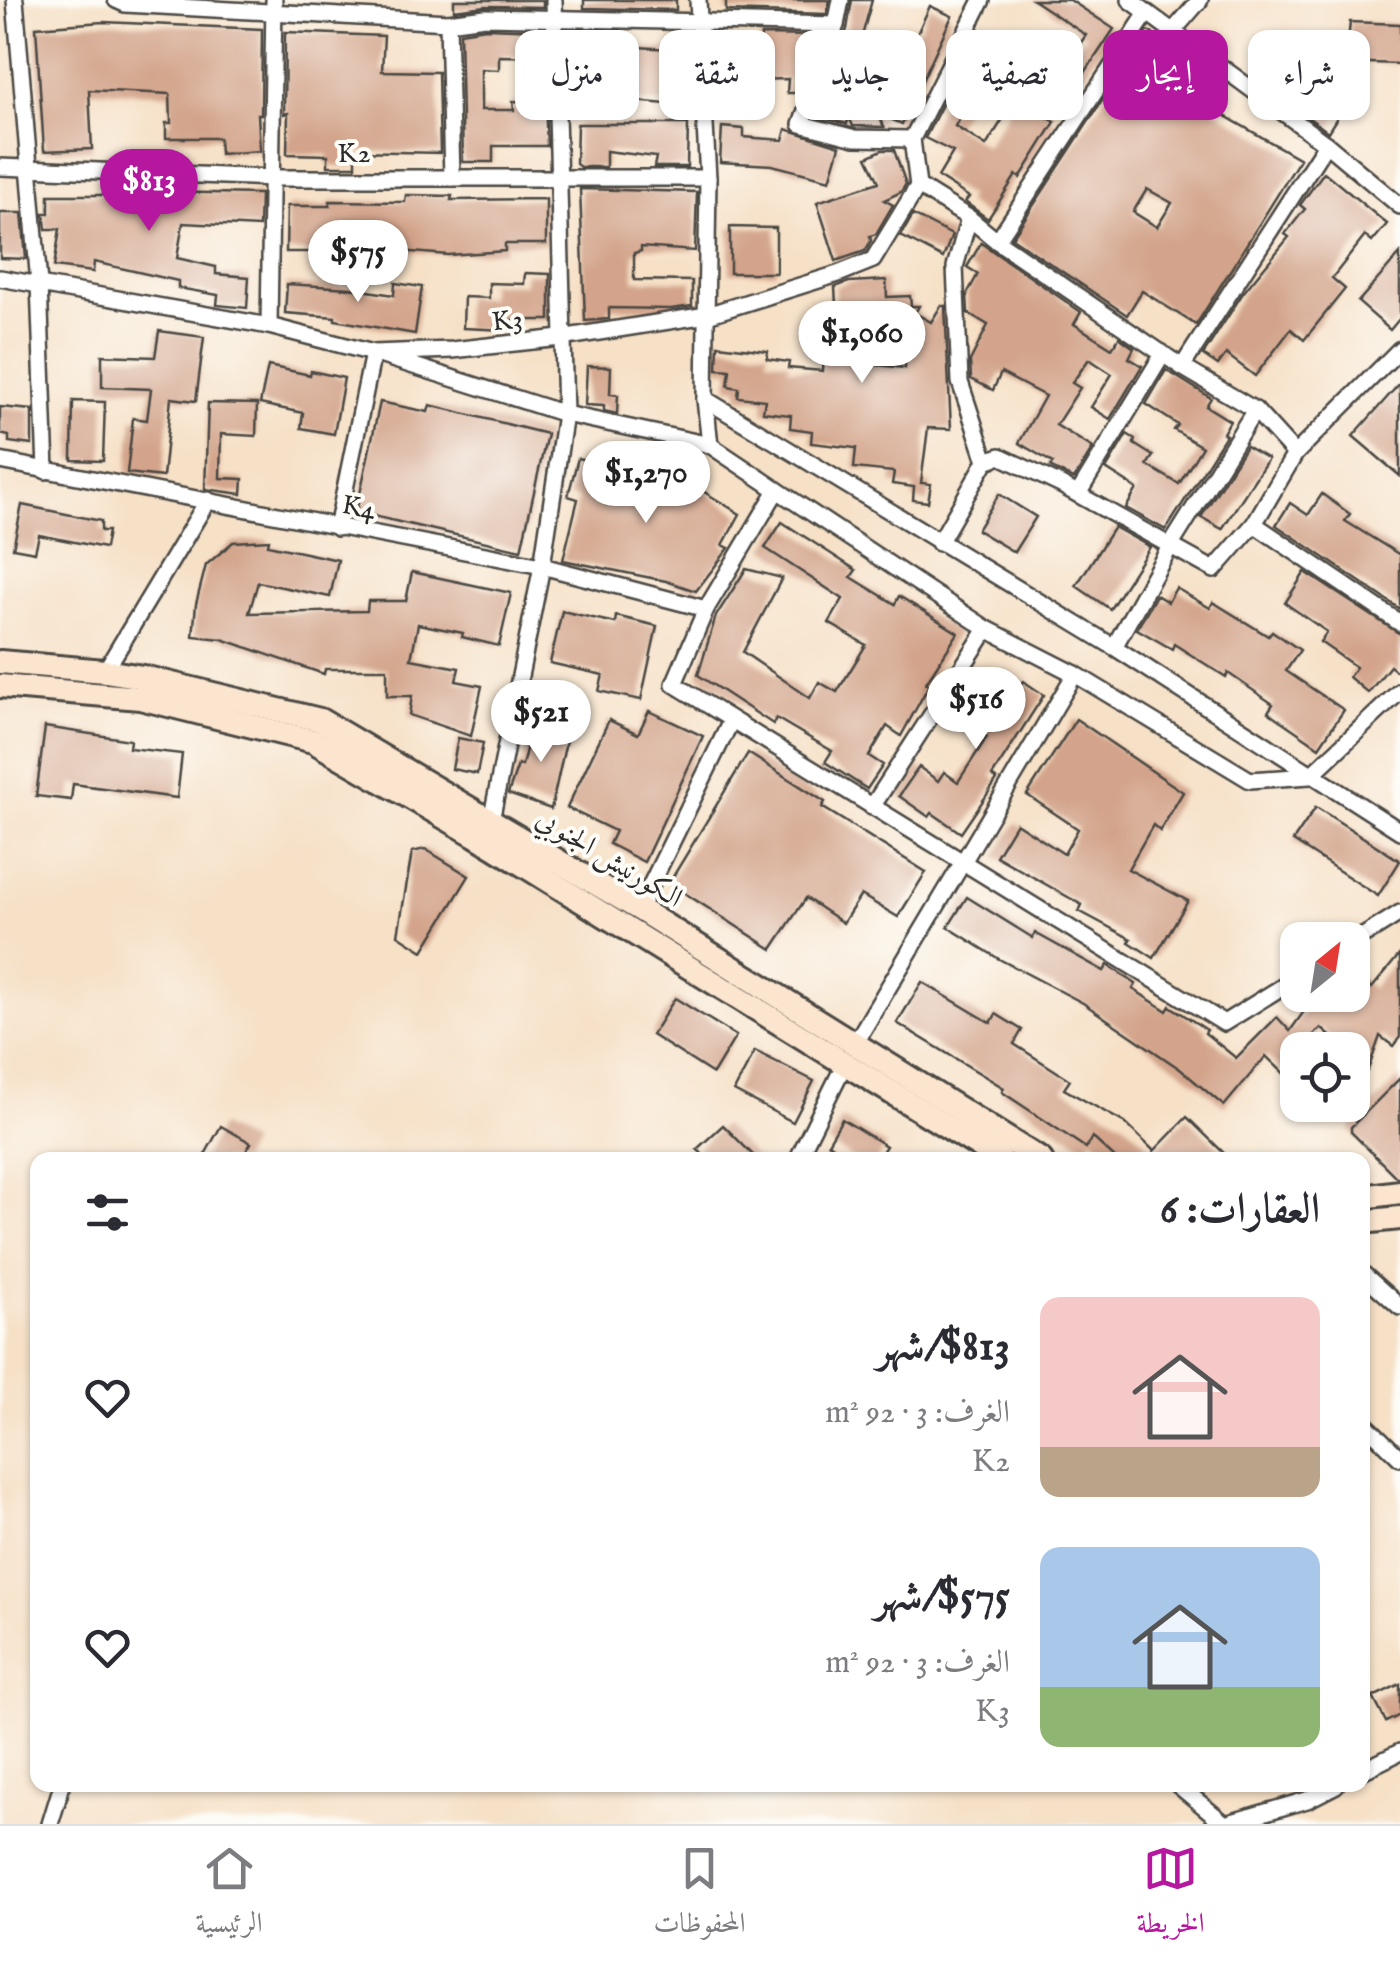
<!DOCTYPE html>
<html lang="ar">
<meta charset="utf-8">
<style>
:root{--surface:#fff;--page:#f7f7f7;--text:#2b2b33;--muted:#7c7c81;--line:#e1e1e2;--accent:#b5179e}
body{margin:0;font-family:"IM FELL English",Amiri,serif;background:var(--page);color:var(--text);direction:rtl;height:100vh;display:flex;flex-direction:column;font-size:38px;white-space:nowrap}
*{box-sizing:border-box;margin:0}
p{font-size:32px;color:var(--muted)}
.icon{flex:none;width:55px;height:55px;fill:none;stroke:currentColor;stroke-width:2;stroke-linecap:round;stroke-linejoin:round}
.map{position:relative;flex:1;overflow:hidden;direction:ltr}
.panel{position:absolute;left:30px;top:1152px;width:1340px;height:640px;display:flex;flex-direction:column;background:var(--surface);border-radius:20px;box-shadow:0 2px 8px #0004;direction:rtl}
.panel>*{flex:none}
.banner{position:absolute;left:30px;top:30px;width:1340px;height:90px;direction:rtl;display:flex;gap:20px}
.needle{width:65px;rotate:30deg}
.buttons{position:absolute;left:1280px;top:922px;display:grid;gap:20px}
.buttons a{display:grid;place-items:center;width:90px;height:90px;border-radius:20px;background:var(--surface);box-shadow:0 2px 8px #0004;font-size:50px}
.price{position:absolute;translate:-50% -85px;padding:0 22px;border-radius:35px;background:#fff;color:#222;font-size:32px;line-height:65px;filter:drop-shadow(0 2px 5px #0008)}
.price::after{content:'';position:absolute;left:50%;top:60px;width:30px;height:22px;margin-left:-15px;background:inherit;clip-path:polygon(0 0,100% 0,50% 100%)}
.price.selected{background:var(--accent);color:#fff}
ul{padding:0;list-style:none}
li{display:flex;align-items:center;gap:30px;height:250px;padding:0 50px}
li span{display:grid;place-items:center;flex:none;width:280px;height:200px;border-radius:20px;color:#555}
li>.icon{margin-inline-start:auto}
span .icon{width:120px;height:120px;fill:#fffc;stroke-width:1}
li b{font-size:42px}
h2{display:flex;justify-content:space-between;align-items:center;height:120px;padding:0 50px;font-size:42px}
.chip{padding:0 35px;border-radius:20px;background:var(--surface);box-shadow:0 2px 8px #0004;font-size:35px;line-height:90px}
.chip.selected{background:var(--accent);color:#fff}
.tabs{display:flex;justify-content:space-around;align-items:center;height:140px;border-top:2px solid var(--line);background:var(--surface);font-size:28px;color:var(--muted)}
.tabs a{display:grid;justify-items:center;gap:5px}
.tabs .selected{color:var(--accent)}
.map>svg:first-child{display:block}
.building{fill:#d3a48b;fill-rule:evenodd}
.lines{fill:none;stroke-linecap:round;stroke-linejoin:round}
.minor-casing{stroke:#494642;stroke-width:20}
.secondary-casing{stroke:#494642;stroke-width:28}
.minor{stroke:#fff;stroke-width:15}
.secondary{stroke:#fce5cf;stroke-width:22}
.labels{text-anchor:middle;stroke-width:8;stroke-linejoin:round;paint-order:stroke}
.street-label{font-size:28px;fill:#2b2b2b;stroke:#fdfcf7}
</style>
<div class="map">
<svg width="1400" height="1824" viewBox="0 0 1400 1824">
<rect width="100%" height="100%" fill="#fdfcf7"/>
<filter id="ink" filterUnits="userSpaceOnUse"><feTurbulence type="fractalNoise" baseFrequency=".01" numOctaves="2"/><feDisplacementMap in="SourceGraphic" scale="20" xChannelSelector="R" yChannelSelector="G"/><feConvolveMatrix kernelMatrix="1 2 1 2 8 2 1 2 1" color-interpolation-filters="sRGB"/></filter>
<filter id="wash" filterUnits="userSpaceOnUse"><feTurbulence type="fractalNoise" baseFrequency=".0048" numOctaves="4" result="noise"/><feDisplacementMap in="SourceGraphic" scale="40" xChannelSelector="R" yChannelSelector="G"/><feGaussianBlur stdDeviation="2.25" result="paint"/><feColorMatrix in="noise" values="0 0 0 0 0 0 0 0 0 0 0 0 0 0 0 0 0 1.4 0 .05"/><feComposite in="paint" operator="in"/></filter>
<g filter="url(#wash)">
<rect width="100%" height="100%" fill="#f6e0c6"/>
<g id="blocks">
<g class="building">
<path d="M454,0H543V7L485,6L454,10Z"/>
<path d="M584,0H676V10L584,8Z"/>
<path d="M726,0H830L827,14L726,11Z"/>
<path d="M852,0H872L859,47L898,59L905,44L911,47L930,6L952,16L902,124L878,114L884,127L853,126L849,117L847,124L816,116L847,29Z"/>
<path d="M1033,0H1070L1114,29L1080,80L1063,69L1086,35Z"/>
<path d="M103,22L262,29L261,114H258L260,151L220,154L219,138H166V123H171L170,94L89,90L92,149L44,151L36,27Z"/>
<path d="M1350,22L1400,24V64L1339,62L1341,42L1348,41Z"/>
<path d="M486,28L544,30V57L499,56V70L481,69V110H514L513,101L545,102L547,146H493V162H463L460,32Z"/>
<path d="M582,30L621,31L620,46L671,49V38L689,39V106L576,96Z"/>
<path d="M980,30L1016,49L1013,55L1064,81L1047,117L1055,122L1020,178L1016,175L988,219L965,202L969,197L938,177L953,152L925,138ZM983,77L1018,95L986,146L955,126Z"/>
<path d="M1148,31L1171,45L1161,62L1220,97L1213,109L1300,159L1196,325L1142,291L1127,315L1012,238ZM1147,189L1172,203L1157,227L1133,212Z"/>
<path d="M285,32L384,36L382,71L438,72L440,153L356,151V166H328V155L287,154L288,113L284,114Z"/>
<path d="M761,35L820,36L800,93H787L788,79L714,81L712,49L760,47Z"/>
<path d="M1322,74L1351,95L1328,132L1297,109Z"/>
<path d="M577,124H688L687,167H654L656,157L606,151V167H580L576,164Z"/>
<path d="M722,127L744,129V137L783,140L786,129L840,146L830,180L772,165L720,162Z"/>
<path d="M882,150H894L906,184L901,192L884,200L893,205L876,234L870,236L871,241L865,251L836,261L817,202L879,182L867,157Z"/>
<path d="M1324,172L1387,224L1372,242L1365,236L1332,278L1345,289L1304,340L1291,329L1255,376L1226,354L1218,365L1203,355L1243,293L1289,237L1285,234L1305,209L1300,205Z"/>
<path d="M160,186V192L260,194L259,227L183,223L177,258L216,267V274L249,277L247,308L217,305L218,295L178,288V281L94,262L93,272L54,267L60,229H46L44,213H49V195H111L110,188Z"/>
<path d="M580,189L697,192L695,251L641,247V251L634,253V280L692,281V306L671,309L609,308V319L585,321Z"/>
<path d="M406,195L452,196L451,200L546,199V244H505V251L448,255L389,250L388,259L329,258V252H286L287,206H330V201L405,202Z"/>
<path d="M0,213H22L26,259L0,258Z"/>
<path d="M913,215L952,235L943,258L901,236Z"/>
<path d="M730,227L776,228V273H730Z"/>
<path d="M981,243L1081,312L1074,324L1112,348L1119,337L1134,348L1129,358L1142,366L1110,419L1091,407L1112,374L1089,359L1072,383L1080,388L1056,425L1093,448L1074,479L1050,467L1053,463L1019,443L1045,396L1001,373L993,390L971,379L970,361L988,325L968,313L967,294L978,274L967,267Z"/>
<path d="M1400,254V318L1390,330L1358,302Z"/>
<path d="M525,273L550,274V320H508L507,330L463,328L464,297L489,298V283L524,284Z"/>
<path d="M886,280L887,297L910,296L911,306H919L915,313L931,322L941,306H945L951,429L928,428L921,483L931,484L928,502L913,500L914,487L892,484L894,472L854,468L856,448L811,443L812,431L790,428L791,415L763,412L765,400L738,397L739,388L728,386L730,370L717,369L718,345L768,351L767,359L789,362L788,368L823,371L824,359L905,368L906,336L838,341L835,287L849,282Z"/>
<path d="M395,283L422,287L415,334L335,320V317L285,313L287,284L349,288L394,295Z"/>
<path d="M159,331L204,337L196,401L171,398L163,477L127,473L133,418L147,420L151,389L102,387V355L155,357Z"/>
<path d="M268,366L310,375L311,371L344,378L334,434L301,428L303,413L260,404Z"/>
<path d="M587,366L611,367L610,394L618,395L617,414L604,411V406L585,405Z"/>
<path d="M1166,370L1211,398L1206,406L1230,421L1223,433L1226,435L1166,530L1126,508L1137,489L1106,469L1127,434L1135,439L1134,444L1153,456L1147,465L1179,484L1202,447L1174,430L1178,425L1146,404Z"/>
<path d="M1400,383V476L1353,436Z"/>
<path d="M73,401L105,402L103,461L72,460Z"/>
<path d="M380,402L428,412L430,405L547,434L521,550L356,512Z"/>
<path d="M208,403L257,404L256,436L221,434L220,478L243,479L242,494L205,489Z"/>
<path d="M0,407L32,410V445L9,442V436L0,434Z"/>
<path d="M1246,446L1268,459L1222,529L1201,517Z"/>
<path d="M578,458L612,467L613,464L695,490L696,487L740,514L723,545L729,548L696,591L666,581L563,560L578,499L568,496Z"/>
<path d="M999,494L1036,517L1014,552L977,530Z"/>
<path d="M1322,494L1350,514L1345,521L1400,555V609L1276,525L1290,503L1308,515Z"/>
<path d="M22,505L101,521V531H108L105,548L39,535L35,552L13,548Z"/>
<path d="M782,522L856,570L851,577L895,604L899,596L958,633L926,683L929,685L901,736L887,726L869,756L883,765L867,789L825,762L832,751L776,718L773,724L698,675L716,616L746,569L782,578L743,652L810,698L819,682L837,692L866,645L829,623L843,599L765,548Z"/>
<path d="M1114,527L1150,547L1110,609L1076,586Z"/>
<path d="M269,540L268,545L338,560L330,597L258,582L249,613L367,611L368,601H406L412,572L511,593L499,646L462,637L463,633L418,624L411,659L459,668L456,681L482,686L471,736L409,715L412,696H387V669H325L324,674L222,639L193,636L196,604L206,565L233,542Z"/>
<path d="M1305,572L1400,634V674L1390,666L1368,693L1349,677L1356,667L1320,642L1327,632L1285,603Z"/>
<path d="M1176,588L1210,608L1213,602L1268,636L1272,631L1300,650L1286,671L1344,710L1319,747L1268,712L1273,704L1228,673L1226,677L1174,644L1172,649L1137,629L1156,595L1168,602Z"/>
<path d="M562,611L615,623L616,616L657,626L641,700L599,691L603,675L550,663Z"/>
<path d="M983,670L1015,693L1023,681L1044,695L992,776L997,780L961,833L932,813L929,817L899,796L919,767L938,781L944,772L958,782L987,737L965,722L972,712L960,703Z"/>
<path d="M649,711L703,736L644,862L609,844L615,831L567,808L609,720L638,734Z"/>
<path d="M1076,719L1183,792L1160,831L1153,825L1128,869L1188,901L1154,958L1129,942L1131,939L1079,911L1082,905L996,856L1016,823L1064,854L1078,829L1027,795Z"/>
<path d="M533,720L569,728L551,809L508,794L518,765L522,766Z"/>
<path d="M45,727L130,740L129,748L182,754L177,798L73,784L71,800L36,796Z"/>
<path d="M458,738L483,743L477,774L452,769Z"/>
<path d="M748,753L825,802L822,807L926,872L898,917L861,895L843,923L806,898L772,949L669,883Z"/>
<path d="M1316,807L1400,861L1378,896L1293,841Z"/>
<path d="M425,849L469,876L423,951L398,935L412,852Z"/>
<path d="M967,897L1033,938L1035,933L1104,971L1108,965L1136,984L1133,989L1167,1011L1170,1006L1207,1030L1205,1033L1236,1058L1277,1017L1290,1031L1310,1003L1314,1005L1322,995H1352V971L1372,988L1400,954V1037L1393,1046L1380,1036L1368,1070L1352,1056V1050H1346L1321,1028L1298,1050V1087L1266,1056L1224,1106L1180,1069L1083,1003L999,959L948,927Z"/>
<path d="M922,982L991,1023L996,1014L1022,1030L1014,1044L1070,1080L1064,1089L1125,1123L1154,1151L1187,1117L1231,1160H1117L1092,1137L1086,1148L1002,1092L1004,1088L897,1023Z"/>
<path d="M675,998L736,1036L713,1074L652,1035Z"/>
<path d="M755,1051L814,1081L793,1122L734,1091Z"/>
<path d="M1400,1078V1177H1396L1351,1132V1127Z"/>
<path d="M842,1119L886,1146L877,1160H855L828,1143Z"/>
<path d="M723,1125L758,1160H708L697,1149Z"/>
<path d="M221,1126L251,1143L241,1160H202Z"/>
<path d="M1400,1684V1715L1386,1722L1373,1697Z"/>
</g>
</g>
</g>
<g filter="url(#ink)">
<use href="#blocks" fill-opacity="0" stroke="#494642" stroke-width="2.5"/>
<g class="lines">
<g class="minor-casing">
<g id="minor">
<path d="M15,0L39,284L46,471"/>
<path d="M116,0L125,4L448,22L485,17L836,25"/>
<path d="M698,0L708,178L705,399L710,445L777,490L706,609L674,684L1224,1023L1298,977"/>
<path d="M841,0L836,25L801,124L855,138L912,139"/>
<path d="M982,0L912,139L918,186L969,218L997,241L1182,367L1255,410L1295,454"/>
<path d="M1130,0L1326,144L1400,206"/>
<path d="M448,22L452,178"/>
<path d="M1174,30L1200,0"/>
<path d="M0,167L272,178H708"/>
<path d="M969,218L955,267L960,382L986,461"/>
<path d="M997,241L1147,13"/>
<path d="M0,278L269,326L373,353L452,350L561,338L707,315L838,274L873,260L918,186"/>
<path d="M269,326L274,0"/>
<path d="M1182,367L1326,144"/>
<path d="M705,399L1114,647L1400,831"/>
<path d="M0,461L542,566L706,609"/>
<path d="M777,490L987,629L1075,674L1250,780L1310,776L1400,691"/>
<path d="M1078,494L1163,354"/>
<path d="M1254,524L1400,623"/>
<path d="M337,528L373,353L565,414L710,445"/>
<path d="M939,543L986,461L1000,456L1061,485L1214,570L1254,524L1295,454L1400,349"/>
<path d="M1114,647L1171,545L1255,410"/>
<path d="M105,671L208,500"/>
<path d="M872,807L987,629"/>
<path d="M491,821L542,566L565,414L554,0"/>
<path d="M639,909L731,721"/>
<path d="M1352,943L1400,913"/>
<path d="M854,1045L1075,674"/>
<path d="M797,1160L845,1063"/>
<path d="M1362,1273L1400,1307"/>
<path d="M1362,1421L1400,1458"/>
<path d="M1362,1771L1400,1752"/>
<path d="M1178,1785L1225,1824L1307,1800L1336,1785"/>
<path d="M50,1824L62,1785"/>
</g>
</g>
<g class="secondary-casing">
<g id="secondary">
<path d="M0,662L105,671L143,677L320,720L639,909L1041,1160"/>
<path d="M0,686L140,698L313,741L475,835L1001,1160"/>
<path d="M1362,1197L1400,1192"/>
<path d="M1362,1222L1400,1218"/>
</g>
</g>
<use href="#minor" class="minor"/>
<use href="#secondary" class="secondary"/>
</g>
</g>
<g class="labels">
<g class="street-label">
<text x="354" y="162">K2</text>
<text transform="translate(507 319) rotate(-6)" y="10">K3</text>
<text transform="translate(359 506) rotate(11)" y="10">K4</text>
<text transform="translate(610 857) rotate(31)" y="10">الكورنيش الجنوبي</text>
</g>
</g>
</svg>
<div class="buttons">
<a><svg class="needle" viewBox="-14 -14 28 28"><path d="M0-13l5 13h-10z" fill="#e53935"/><path d="M0 13l5-13h-10z" fill="#7c7c81"/></svg></a>
<a><svg class="icon" aria-label="locate" viewBox="0 0 24 24"><circle cx="12" cy="12" r="6"/><path d="M12 2v4M12 18v4M2 12h4M18 12h4"/></svg></a>
</div>
<b class="price selected" style="left:149px;top:234px">$813</b>
<b class="price" style="left:358px;top:305px">$575</b>
<b class="price" style="left:862px;top:386px">$1,060</b>
<b class="price" style="left:646px;top:526px">$1,270</b>
<b class="price" style="left:976px;top:752px">$516</b>
<b class="price" style="left:541px;top:765px">$521</b>
<div class="banner">
<a class="chip">شراء</a>
<a class="chip selected">إيجار</a>
<a class="chip">تصفية</a>
<a class="chip">جديد</a>
<a class="chip">شقة</a>
<a class="chip">منزل</a>
</div>
<section class="panel">
<h2>العقارات: 6<svg class="icon" aria-label="filters" viewBox="0 0 24 24"><path d="M4 7h16M4 17h16"/><circle cx="9" cy="7" r="2"/><circle cx="15" cy="17" r="2"/></svg></h2>
<ul>
<li><span style="background:linear-gradient(#f6c9c9 75%,#b9a48a 0)"><svg class="icon" aria-label="home" viewBox="0 0 24 24"><path d="M3 11l9-7 9 7M6 9v11h12V9"/></svg></span><div><b>$813/شهر</b><p>الغرف: 3 · 92 m²</p><p>K2</p></div><svg class="icon" aria-label="heart" viewBox="0 0 24 24"><path d="M12 20l-8-8c-3-5 5-10 8-4 3-6 11-1 8 4z"/></svg></li>
<li><span style="background:linear-gradient(#a9c7e8 70%,#8fb573 0)"><svg class="icon" aria-label="home" viewBox="0 0 24 24"><path d="M3 11l9-7 9 7M6 9v11h12V9"/></svg></span><div><b>$575/شهر</b><p>الغرف: 3 · 92 m²</p><p>K3</p></div><svg class="icon" aria-label="heart" viewBox="0 0 24 24"><path d="M12 20l-8-8c-3-5 5-10 8-4 3-6 11-1 8 4z"/></svg></li>
</ul>
</section>
</div>
<nav class="tabs">
<a class="selected"><svg class="icon" aria-label="map" viewBox="0 0 24 24"><path d="M3 6l6-2 6 2 6-2v14l-6 2-6-2-6 2zM9 4v14M15 6v14"/></svg>الخريطة</a>
<a><svg class="icon" aria-label="saved" viewBox="0 0 24 24"><path d="M7 4h10v16l-5-4-5 4z"/></svg>المحفوظات</a>
<a><svg class="icon" aria-label="home" viewBox="0 0 24 24"><path d="M3 11l9-7 9 7M6 9v11h12V9"/></svg>الرئيسية</a>
</nav>
